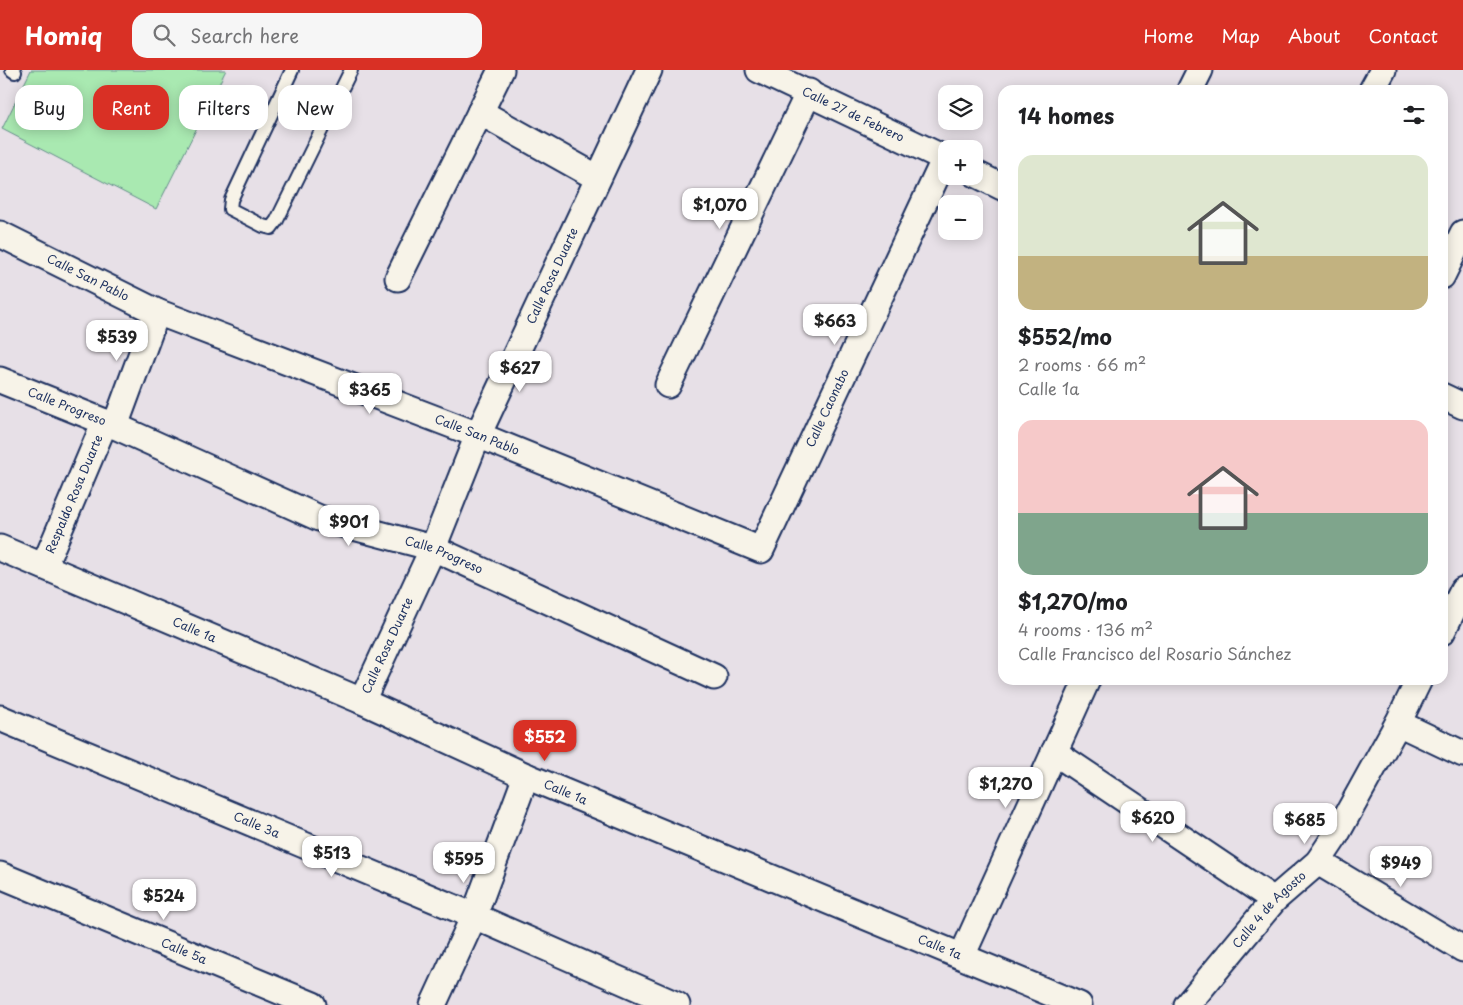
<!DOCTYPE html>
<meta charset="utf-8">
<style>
:root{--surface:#fff;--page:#f6f6f6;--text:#202124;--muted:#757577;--accent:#d93025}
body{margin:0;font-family:"Playpen Sans",sans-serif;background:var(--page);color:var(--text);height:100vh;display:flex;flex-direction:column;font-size:19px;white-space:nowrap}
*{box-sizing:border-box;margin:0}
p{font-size:16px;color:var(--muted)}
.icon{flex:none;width:28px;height:28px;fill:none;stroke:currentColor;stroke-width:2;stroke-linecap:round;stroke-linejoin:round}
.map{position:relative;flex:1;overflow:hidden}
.details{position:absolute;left:998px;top:15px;width:450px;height:600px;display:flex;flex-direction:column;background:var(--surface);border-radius:15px;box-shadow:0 2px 12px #0003}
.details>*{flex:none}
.top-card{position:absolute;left:15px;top:15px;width:475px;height:45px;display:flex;gap:10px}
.controls{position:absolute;left:938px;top:15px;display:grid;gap:10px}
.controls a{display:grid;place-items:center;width:45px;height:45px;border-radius:10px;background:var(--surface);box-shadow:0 2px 12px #0003;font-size:25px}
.price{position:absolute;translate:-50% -42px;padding:0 11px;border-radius:10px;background:#fff;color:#222;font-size:16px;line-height:32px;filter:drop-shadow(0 1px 2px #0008)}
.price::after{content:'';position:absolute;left:50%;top:30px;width:15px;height:11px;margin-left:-8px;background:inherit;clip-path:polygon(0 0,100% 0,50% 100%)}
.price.active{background:var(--accent);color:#fff}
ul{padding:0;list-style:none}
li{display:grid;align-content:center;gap:10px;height:265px;padding:0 20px}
li span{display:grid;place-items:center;height:155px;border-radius:15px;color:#555}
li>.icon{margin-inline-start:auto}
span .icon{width:90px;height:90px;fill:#fffc;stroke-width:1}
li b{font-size:21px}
h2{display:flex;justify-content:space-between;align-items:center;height:60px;padding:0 20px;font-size:21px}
.pill{padding:0 18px;border-radius:15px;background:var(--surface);box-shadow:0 2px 12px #0003;font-size:18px;line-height:45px}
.pill.active{background:var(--accent);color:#fff}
header{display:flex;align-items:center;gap:30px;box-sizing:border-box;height:70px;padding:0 25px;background:var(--accent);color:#fff}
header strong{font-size:24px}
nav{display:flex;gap:28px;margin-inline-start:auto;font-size:18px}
.search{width:350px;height:45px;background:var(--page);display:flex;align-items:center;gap:12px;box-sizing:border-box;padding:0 18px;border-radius:15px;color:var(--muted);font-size:19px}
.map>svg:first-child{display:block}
.green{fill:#a9e9b1;stroke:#628c88}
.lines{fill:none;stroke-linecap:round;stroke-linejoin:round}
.service-casing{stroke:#1b2f5e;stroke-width:16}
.minor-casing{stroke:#1b2f5e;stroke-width:29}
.service{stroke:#f7f3e8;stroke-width:12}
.minor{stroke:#f7f3e8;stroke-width:25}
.labels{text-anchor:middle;stroke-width:4;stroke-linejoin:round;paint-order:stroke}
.street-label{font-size:12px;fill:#1b2f5e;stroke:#f7f3e8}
</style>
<header>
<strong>Homiq</strong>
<div class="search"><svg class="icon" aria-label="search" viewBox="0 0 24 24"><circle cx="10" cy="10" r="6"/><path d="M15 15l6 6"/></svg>Search here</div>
<nav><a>Home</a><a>Map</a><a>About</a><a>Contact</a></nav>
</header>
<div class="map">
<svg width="1463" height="935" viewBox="0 0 1463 935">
<rect width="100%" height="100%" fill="#e7e0e7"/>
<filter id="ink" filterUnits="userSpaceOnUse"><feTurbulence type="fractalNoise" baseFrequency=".02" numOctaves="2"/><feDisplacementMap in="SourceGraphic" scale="10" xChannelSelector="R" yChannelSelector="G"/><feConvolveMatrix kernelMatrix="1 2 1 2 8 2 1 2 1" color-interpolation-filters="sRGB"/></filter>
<g filter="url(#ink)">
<path class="green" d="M31,0H226L156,139L2,59Z"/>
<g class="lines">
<g class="service-casing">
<g id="service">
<path d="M12,0L15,2"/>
<path d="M292,0L231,130L230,139L263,156L271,158L277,150L351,0"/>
</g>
</g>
<g class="minor-casing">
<g id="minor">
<path id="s1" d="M759,0L946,89"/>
<path d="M1190,20L1200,0"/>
<path d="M1372,20L1383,0"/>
<path d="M480,42L598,108"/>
<path d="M974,103L1002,117"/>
<path id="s2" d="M0,164L157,242L478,365L761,480L945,88"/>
<path d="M1442,206L1463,163"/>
<path d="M398,208L501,0"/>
<path id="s3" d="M0,310L115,356L319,448L433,478L714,607"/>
<path d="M668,315L809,22"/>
<path d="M1442,326L1463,336"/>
<path d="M115,356L157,242"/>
<path id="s4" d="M0,478L362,631L526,706L1079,935"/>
<path id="s5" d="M44,496L105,352"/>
<path d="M1442,562L1463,520"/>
<path id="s6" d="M362,631L433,478L478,365L649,0"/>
<path id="s7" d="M0,648L474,846L677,935"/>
<path d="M1398,653L1463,684"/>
<path d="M1054,682L1274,830"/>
<path d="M1318,792L1463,879"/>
<path id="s8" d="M0,805L313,935"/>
<path d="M962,886L1087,610"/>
<path d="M433,935L474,846L526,706"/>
<path id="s9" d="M1187,935L1274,830L1318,792L1336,765L1398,653L1419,610"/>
</g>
</g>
<use href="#service" class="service"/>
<use href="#minor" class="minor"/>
</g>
</g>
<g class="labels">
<g class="street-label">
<text dy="4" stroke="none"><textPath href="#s1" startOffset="104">Calle 27 de Febrero</textPath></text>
<text dy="4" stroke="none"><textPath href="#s6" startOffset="466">Calle Rosa Duarte</textPath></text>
<text dy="4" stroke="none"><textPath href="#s2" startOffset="98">Calle San Pablo</textPath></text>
<text dy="4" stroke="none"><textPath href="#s3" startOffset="72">Calle Progreso</textPath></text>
<text dy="4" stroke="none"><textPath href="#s2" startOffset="981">Calle Caonabo</textPath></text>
<text dy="4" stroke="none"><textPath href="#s2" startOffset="518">Calle San Pablo</textPath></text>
<text dy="4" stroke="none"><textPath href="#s5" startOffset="78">Respaldo Rosa Duarte</textPath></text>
<text dy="4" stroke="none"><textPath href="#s3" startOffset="478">Calle Progreso</textPath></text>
<text dy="4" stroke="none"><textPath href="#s4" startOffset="211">Calle 1a</textPath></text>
<text dy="4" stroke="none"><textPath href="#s6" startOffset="61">Calle Rosa Duarte</textPath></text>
<text dy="4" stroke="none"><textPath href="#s4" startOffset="616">Calle 1a</textPath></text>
<text dy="4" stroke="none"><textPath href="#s7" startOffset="278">Calle 3a</textPath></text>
<text dy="4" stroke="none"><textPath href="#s9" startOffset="126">Calle 4 de Agosto</textPath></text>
<text dy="4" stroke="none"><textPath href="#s4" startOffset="1021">Calle 1a</textPath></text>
<text dy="4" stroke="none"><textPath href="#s8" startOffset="199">Calle 5a</textPath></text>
</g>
</g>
</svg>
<div class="controls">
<a><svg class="icon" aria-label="layers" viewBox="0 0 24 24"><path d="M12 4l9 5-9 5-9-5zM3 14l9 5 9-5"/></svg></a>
<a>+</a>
<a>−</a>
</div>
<b class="price" style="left:720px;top:160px">$1,070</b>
<b class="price" style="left:835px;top:276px">$663</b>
<b class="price" style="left:117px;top:292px">$539</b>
<b class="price" style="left:520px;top:323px">$627</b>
<b class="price" style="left:370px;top:345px">$365</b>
<b class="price" style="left:349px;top:477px">$901</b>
<b class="price active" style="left:545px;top:692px">$552</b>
<b class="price" style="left:1006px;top:739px">$1,270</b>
<b class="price" style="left:1153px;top:773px">$620</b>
<b class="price" style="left:1305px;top:775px">$685</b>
<b class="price" style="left:332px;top:808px">$513</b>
<b class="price" style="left:464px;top:814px">$595</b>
<b class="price" style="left:1401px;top:818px">$949</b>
<b class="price" style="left:164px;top:851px">$524</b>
<div class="top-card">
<a class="pill">Buy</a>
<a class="pill active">Rent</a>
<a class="pill">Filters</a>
<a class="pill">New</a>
</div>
<section class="details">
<h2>14 homes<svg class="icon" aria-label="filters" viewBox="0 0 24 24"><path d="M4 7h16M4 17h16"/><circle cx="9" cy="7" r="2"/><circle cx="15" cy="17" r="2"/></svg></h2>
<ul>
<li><span style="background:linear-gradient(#dfe7d0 65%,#c2b280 0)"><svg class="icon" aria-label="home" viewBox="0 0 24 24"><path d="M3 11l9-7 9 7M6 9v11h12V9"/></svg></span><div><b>$552/mo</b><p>2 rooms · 66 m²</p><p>Calle 1a</p></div></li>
<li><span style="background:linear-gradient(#f6c9c9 60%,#7fa58c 0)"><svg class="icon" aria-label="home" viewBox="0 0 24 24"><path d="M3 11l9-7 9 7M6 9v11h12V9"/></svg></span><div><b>$1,270/mo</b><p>4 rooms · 136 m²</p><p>Calle Francisco del Rosario Sánchez</p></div></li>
</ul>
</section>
</div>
